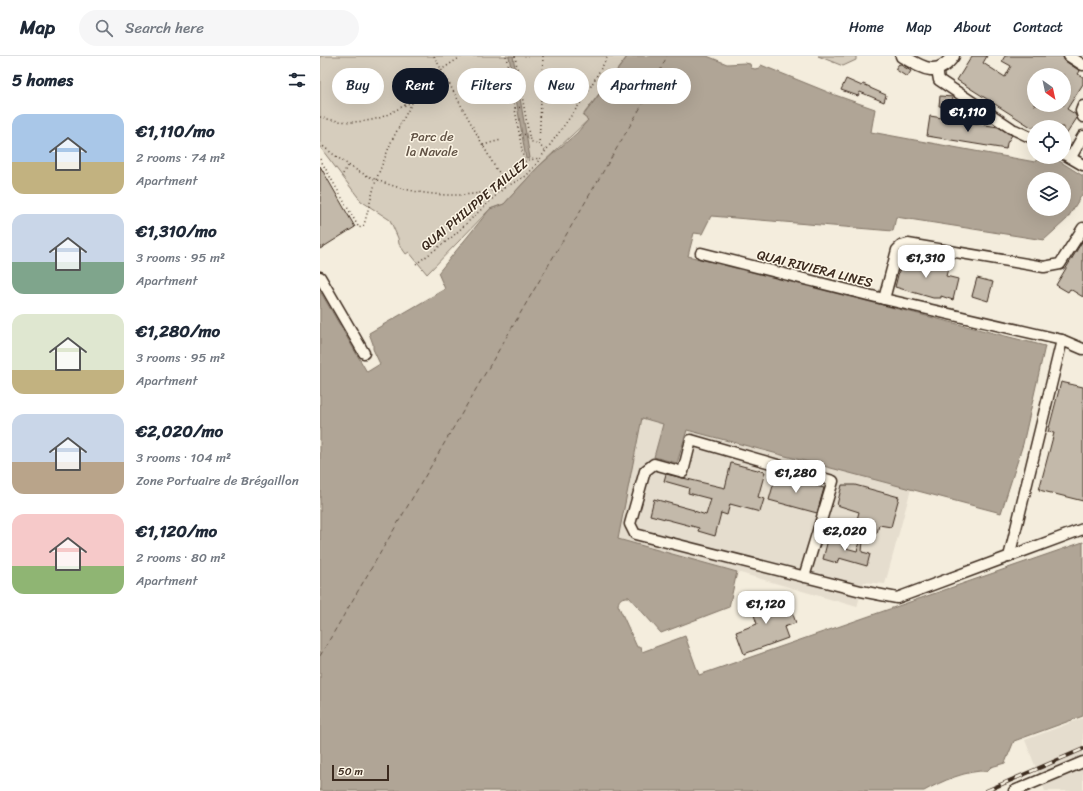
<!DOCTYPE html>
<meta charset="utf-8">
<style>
:root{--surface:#fff;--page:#f6f6f7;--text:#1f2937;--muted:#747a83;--line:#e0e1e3;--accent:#111827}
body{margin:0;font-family:Sriracha,sans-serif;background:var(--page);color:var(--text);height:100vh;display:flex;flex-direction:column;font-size:15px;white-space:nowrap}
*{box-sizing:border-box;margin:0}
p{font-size:13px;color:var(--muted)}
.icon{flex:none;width:22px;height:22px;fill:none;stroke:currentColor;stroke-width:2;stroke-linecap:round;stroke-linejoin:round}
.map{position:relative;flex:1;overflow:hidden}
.drawer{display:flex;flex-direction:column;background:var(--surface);width:320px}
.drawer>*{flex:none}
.top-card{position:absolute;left:12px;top:12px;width:380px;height:36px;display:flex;gap:8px}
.needle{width:26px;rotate:147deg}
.controls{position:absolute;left:707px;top:12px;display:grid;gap:8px}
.controls a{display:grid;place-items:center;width:44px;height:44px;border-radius:50%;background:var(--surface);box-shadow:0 4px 16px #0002;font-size:20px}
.scale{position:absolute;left:12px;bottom:10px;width:57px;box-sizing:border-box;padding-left:4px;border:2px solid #3b2a1e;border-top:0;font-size:11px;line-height:14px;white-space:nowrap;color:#3b2a1e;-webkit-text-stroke:3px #fcf5e5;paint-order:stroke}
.price{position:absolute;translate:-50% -34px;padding:0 9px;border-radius:8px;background:#fff;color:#222;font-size:13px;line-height:26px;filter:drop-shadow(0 1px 2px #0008)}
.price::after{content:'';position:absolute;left:50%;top:24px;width:12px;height:9px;margin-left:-6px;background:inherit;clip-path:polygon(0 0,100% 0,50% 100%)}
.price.current{background:var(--accent);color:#fff}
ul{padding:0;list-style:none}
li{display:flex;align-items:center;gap:12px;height:100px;padding:0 12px}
li span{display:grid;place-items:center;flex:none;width:112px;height:80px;border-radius:12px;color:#555}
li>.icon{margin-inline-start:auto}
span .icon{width:48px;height:48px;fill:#fffc;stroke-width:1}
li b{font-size:17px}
h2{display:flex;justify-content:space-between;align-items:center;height:48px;padding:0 12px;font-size:17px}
.tag{padding:0 14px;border-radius:18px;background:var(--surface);box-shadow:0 4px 16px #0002;font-size:14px;line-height:36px}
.tag.current{background:var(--accent);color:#fff}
header{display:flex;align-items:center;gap:24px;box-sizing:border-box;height:56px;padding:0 20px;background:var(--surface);border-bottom:1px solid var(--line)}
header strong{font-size:19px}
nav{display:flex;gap:22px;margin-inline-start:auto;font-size:14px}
.search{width:280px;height:36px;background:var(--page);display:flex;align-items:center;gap:10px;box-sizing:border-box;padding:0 14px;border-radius:22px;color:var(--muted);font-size:15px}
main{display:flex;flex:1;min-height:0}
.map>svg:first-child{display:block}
.built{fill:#e5ddce}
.green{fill:#d6cdbd;stroke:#887c6e}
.water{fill:#b0a596;stroke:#817466;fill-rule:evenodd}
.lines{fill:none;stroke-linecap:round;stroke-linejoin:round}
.ferry{stroke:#645548;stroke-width:1;stroke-dasharray:5 4;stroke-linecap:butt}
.building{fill:#c3b9aa;stroke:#3b2a1e;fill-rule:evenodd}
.minor-casing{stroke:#3b2a1e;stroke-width:13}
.major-casing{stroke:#3b2a1e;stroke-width:15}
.path{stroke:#3b2a1e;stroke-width:1.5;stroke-dasharray:1 3;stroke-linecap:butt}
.minor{stroke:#fcf5e5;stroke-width:10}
.major{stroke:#fcf5e5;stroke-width:12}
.rail-casing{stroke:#3b2a1e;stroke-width:4}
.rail{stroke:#fcf5e5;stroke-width:2.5;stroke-dasharray:8;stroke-linecap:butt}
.labels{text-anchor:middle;stroke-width:3;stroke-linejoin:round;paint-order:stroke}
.park-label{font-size:13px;fill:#625346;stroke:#fcf5e5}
.street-label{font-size:13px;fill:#3b2a1e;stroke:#fcf5e5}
</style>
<header>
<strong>Map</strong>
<div class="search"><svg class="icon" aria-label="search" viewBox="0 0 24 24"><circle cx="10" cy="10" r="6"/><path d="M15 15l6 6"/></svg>Search here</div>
<nav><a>Home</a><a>Map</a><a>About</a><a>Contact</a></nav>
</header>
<main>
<section class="drawer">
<h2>5 homes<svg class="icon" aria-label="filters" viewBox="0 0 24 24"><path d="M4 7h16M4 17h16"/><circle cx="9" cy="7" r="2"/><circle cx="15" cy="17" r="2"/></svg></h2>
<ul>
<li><span style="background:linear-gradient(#a9c7e8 60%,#c2b280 0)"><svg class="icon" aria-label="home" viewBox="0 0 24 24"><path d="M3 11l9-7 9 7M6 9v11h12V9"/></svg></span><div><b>€1,110/mo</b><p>2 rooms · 74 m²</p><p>Apartment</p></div></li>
<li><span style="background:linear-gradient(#c9d6e8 60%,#7fa58c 0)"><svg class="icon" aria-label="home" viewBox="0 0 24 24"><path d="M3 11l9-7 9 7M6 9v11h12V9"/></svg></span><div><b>€1,310/mo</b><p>3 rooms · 95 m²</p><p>Apartment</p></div></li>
<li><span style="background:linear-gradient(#dfe7d0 70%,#c2b280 0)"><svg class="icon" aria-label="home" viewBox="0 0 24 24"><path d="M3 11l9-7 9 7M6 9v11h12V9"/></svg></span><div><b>€1,280/mo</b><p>3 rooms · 95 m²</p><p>Apartment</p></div></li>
<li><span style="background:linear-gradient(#c9d6e8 60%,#b9a48a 0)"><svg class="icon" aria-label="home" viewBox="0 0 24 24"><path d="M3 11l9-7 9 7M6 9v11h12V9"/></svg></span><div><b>€2,020/mo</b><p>3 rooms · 104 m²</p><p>Zone Portuaire de Brégaillon</p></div></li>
<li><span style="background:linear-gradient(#f6c9c9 65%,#8fb573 0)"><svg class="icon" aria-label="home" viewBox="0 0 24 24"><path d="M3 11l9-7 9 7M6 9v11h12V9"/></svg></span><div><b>€1,120/mo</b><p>2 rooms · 80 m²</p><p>Apartment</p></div></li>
</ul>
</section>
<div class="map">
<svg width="763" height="735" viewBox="0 0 763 735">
<rect width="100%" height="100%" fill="#f4eddd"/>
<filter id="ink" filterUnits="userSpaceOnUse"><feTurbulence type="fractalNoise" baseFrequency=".025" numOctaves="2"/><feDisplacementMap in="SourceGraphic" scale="8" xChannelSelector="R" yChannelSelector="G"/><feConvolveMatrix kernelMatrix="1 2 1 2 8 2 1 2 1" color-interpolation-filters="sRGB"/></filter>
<g filter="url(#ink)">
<g class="built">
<path d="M322,362L343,368L334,401L366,374L591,433L565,528L544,526L537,551L417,516L297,483Z"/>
<path d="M763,662V735H725L705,684Z"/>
</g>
<g class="green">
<path d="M0,0H306V2L263,59L268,64L218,111L184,148L170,153L107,218L89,196L86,198L79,188L78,182L70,164L41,145L0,91Z"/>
<path d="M498,0H536V4L523,10Z"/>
</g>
<g class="water">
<path d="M189,0H193L210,102L206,103Z"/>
<path d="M308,0H387L407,8L425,7L430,8L431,12L435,13L439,12L441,9L515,39L555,53L551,76L715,106L718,101H733L763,120V137L747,163L724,184L576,161L573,175L391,160L382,178L374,177L368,200L725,290L703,388L681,457L367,374L357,407L334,401L343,368L322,362L298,483L417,516L409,551L341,577L309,541C302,541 299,542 298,549L317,591H321L322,596L365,580L379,619L763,486V660L694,685L685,707L671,711L667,715C647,714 622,725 604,735H0V235L47,316L60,308L53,293V288L49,277L125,233L118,217L170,153L184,148L218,111L257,77L268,64L263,60ZM714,123H744V153H714Z"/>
</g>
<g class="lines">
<path class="ferry" d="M0,600L332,32L347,0"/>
</g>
<g class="building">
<path d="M652,0H667L663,7L685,21L691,10L682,5L685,0H743L745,5L760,15L758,18L763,21V28L747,53L755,58L757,62L744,82V71H711L637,24ZM714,19H744V49H714Z"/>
<path d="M579,8L591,15L587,21L575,13Z"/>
<path d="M526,23L542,30L543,28L550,31V32L566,39L564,46L540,36L538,40L521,34Z"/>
<path d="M620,40L633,41L632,47H629V51L619,50Z"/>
<path d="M610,60L678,71L692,79L687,87L686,93L607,80Z"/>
<path d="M0,110L35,171L0,193Z"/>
<path d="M763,184V241L750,233L748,236L736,229Z"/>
<path d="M583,199L622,209V208L629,209L626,220L638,223L633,244L621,240V242H613L575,231Z"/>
<path d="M657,222L673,226L668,245L652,240Z"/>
<path d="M741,326L763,331V445L719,434L734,377L728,376Z"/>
<path d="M411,407L445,416L438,441L444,443L440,456L410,448L407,459L401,457L395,480L378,475L379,472L330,459L334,443L374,454V455L386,459L391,443L368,437L369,432L344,425L346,418L405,432Z"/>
<path d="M456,419L504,432L497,457L449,444Z"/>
<path d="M522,429H535L579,441L571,471L559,469L557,477L535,471L539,456L517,449Z"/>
<path d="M509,480L524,484L522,491L537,495L541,484L543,485L542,496L550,498L547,510L519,502L517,507L503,503Z"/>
<path d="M452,539L456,551L467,547L470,554L471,553L476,567L464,571L468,582L424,598L416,576L437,568L430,547Z"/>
</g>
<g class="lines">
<g class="minor-casing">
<g id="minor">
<path d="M749,0L763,9"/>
<path d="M617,13L619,24L691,72"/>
<path d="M763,50L761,55L763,61"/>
<path d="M695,74L714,83"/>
<path d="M744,98L763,109"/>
<path d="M751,101L763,80"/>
<path d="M381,197L564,243L742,284L763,293"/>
<path d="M0,221L44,297"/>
<path d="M564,243L577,194L581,190L588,188L724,211L740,208L763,172"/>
<path d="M689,501L742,284"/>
<path d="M484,521L513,425L371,384L363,416L334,408L325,415L310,468L315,478L541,535L577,542L763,473"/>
<path d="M694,735L763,706"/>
</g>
</g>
<g class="major-casing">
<path id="major" d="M582,0C601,11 617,23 633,0"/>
</g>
<g class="path">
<path d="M114,0L176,113L185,123"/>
<path d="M186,0L204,106"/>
<path d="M195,0L210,85L219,89"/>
<path d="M223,0L219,89L226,95"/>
<path d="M191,25L199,23"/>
<path d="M195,52L203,51"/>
<path d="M0,61C19,67 43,68 62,61C73,56 83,50 93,45"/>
<path d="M200,79L208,78"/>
<path d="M0,88C9,95 18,102 27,108C57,129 101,140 137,139C152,139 168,136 183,132"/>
<path d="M163,89L181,84"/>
<path d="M0,103L39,172L44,169L56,124L72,84L93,45L121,14L142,0"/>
<path d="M23,118L28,109"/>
<path d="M184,132C186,110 201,105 220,102"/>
<path d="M96,208L132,181L184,132L206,120L214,111L264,42L288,0"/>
</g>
<use href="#minor" class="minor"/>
<use href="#major" class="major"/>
<g class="rail-casing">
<path id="rail" d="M666,735L763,693"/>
</g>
<use href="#rail" class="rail"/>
</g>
</g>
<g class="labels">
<g class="park-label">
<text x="112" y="85">Parc de<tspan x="112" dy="15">la Navale</tspan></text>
</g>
<g class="street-label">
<text transform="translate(154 148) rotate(-40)" y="5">QUAI PHILIPPE TAILLEZ</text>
<text transform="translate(495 212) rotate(14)" y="5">QUAI RIVIERA LINES</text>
</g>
</g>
</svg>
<div class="controls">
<a><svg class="needle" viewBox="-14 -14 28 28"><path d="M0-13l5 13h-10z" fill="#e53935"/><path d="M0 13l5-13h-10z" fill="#747a83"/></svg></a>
<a><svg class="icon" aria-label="locate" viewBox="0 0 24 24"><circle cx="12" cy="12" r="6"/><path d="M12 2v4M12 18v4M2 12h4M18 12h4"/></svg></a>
<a><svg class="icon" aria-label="layers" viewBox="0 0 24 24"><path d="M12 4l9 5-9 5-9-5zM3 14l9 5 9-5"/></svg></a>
</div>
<div class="scale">50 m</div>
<b class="price current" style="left:648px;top:77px">€1,110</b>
<b class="price" style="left:606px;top:223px">€1,310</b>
<b class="price" style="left:476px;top:438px">€1,280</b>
<b class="price" style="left:525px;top:496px">€2,020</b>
<b class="price" style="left:446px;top:569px">€1,120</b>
<div class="top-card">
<a class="tag">Buy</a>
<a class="tag current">Rent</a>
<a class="tag">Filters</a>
<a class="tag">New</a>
<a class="tag">Apartment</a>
</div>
</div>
</main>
